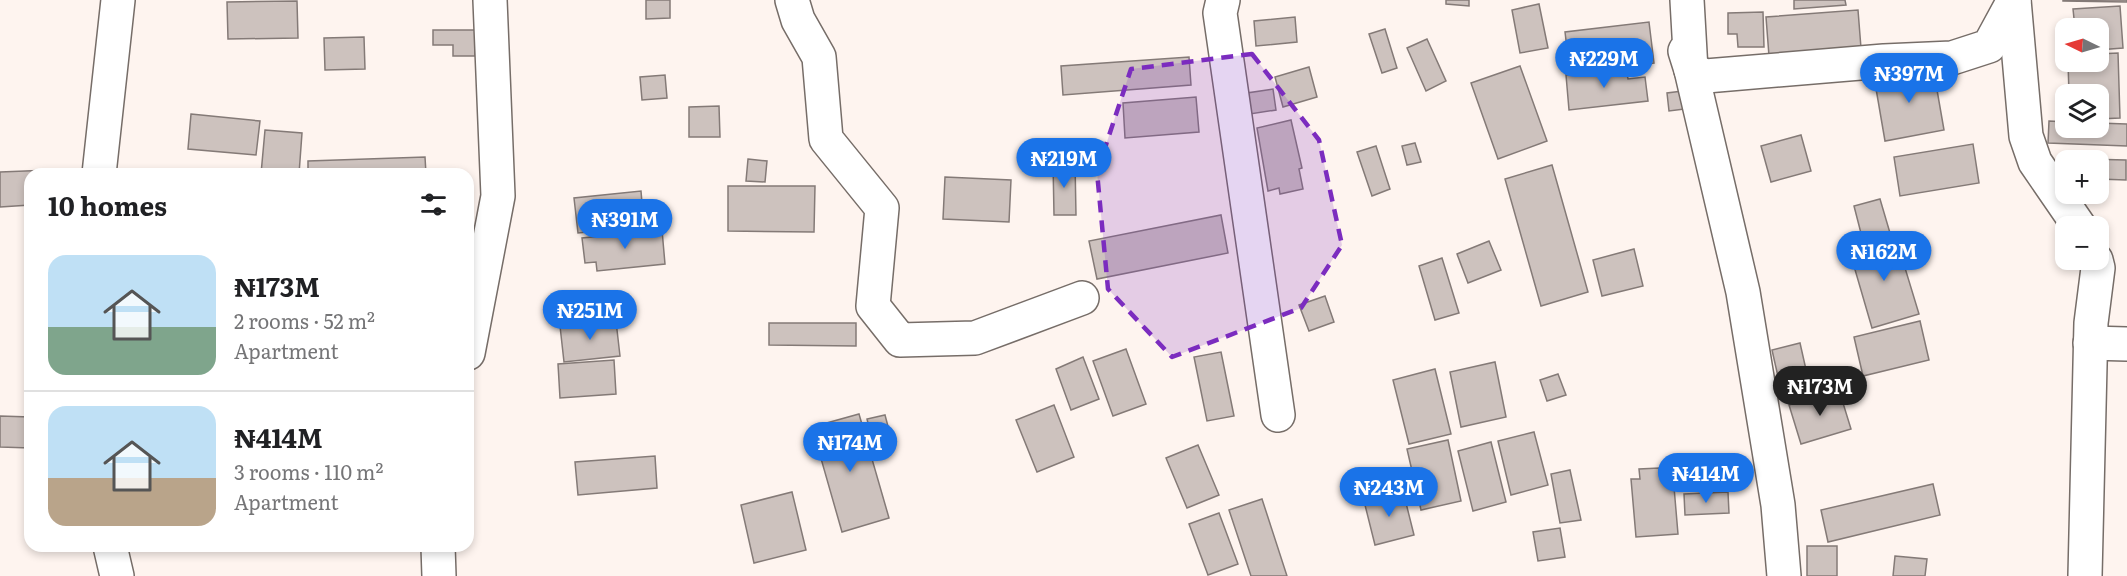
<!DOCTYPE html>
<meta charset="utf-8">
<style>
:root{--surface:#fff;--page:#f2f2f2;--text:#202124;--muted:#757577;--line:#e0e0e0;--accent:#1a73e8}
body{margin:0;font-family:Literata,serif;background:var(--page);color:var(--text);height:100vh;display:flex;flex-direction:column;font-size:22px;white-space:nowrap}
*{box-sizing:border-box;margin:0}
p{font-size:20px;color:var(--muted)}
.icon{flex:none;width:33px;height:33px;fill:none;stroke:currentColor;stroke-width:2;stroke-linecap:round;stroke-linejoin:round}
.map{position:relative;flex:1;overflow:hidden}
.side{position:absolute;left:24px;top:168px;width:450px;height:384px;display:flex;flex-direction:column;background:var(--surface);border-radius:18px;box-shadow:0 3px 9px #0003}
.side>*{flex:none}
.needle{width:39px;rotate:275deg}
.controls{position:absolute;left:2055px;top:18px;display:grid;gap:12px}
.controls a{display:grid;place-items:center;width:54px;height:54px;border-radius:12px;background:var(--surface);box-shadow:0 3px 9px #0003;font-size:30px}
.price{position:absolute;translate:-50% -51px;padding:0 14px;border-radius:21px;background:var(--accent);color:#fff;font-size:20px;line-height:39px;filter:drop-shadow(0 2px 3px #0008)}
.price::after{content:'';position:absolute;left:50%;top:36px;width:18px;height:14px;margin-left:-9px;background:inherit;clip-path:polygon(0 0,100% 0,50% 100%)}
.price.selected{background:#222;color:#fff}
ul{padding:0;list-style:none}
li{display:flex;align-items:center;gap:18px;height:150px;padding:0 24px}
li+li{border-top:2px solid var(--line)}
li span{display:grid;place-items:center;flex:none;width:168px;height:120px;border-radius:18px;color:#555}
li>.icon{margin-inline-start:auto}
span .icon{width:72px;height:72px;fill:#fffc;stroke-width:1}
li b{font-size:26px}
h2{display:flex;justify-content:space-between;align-items:center;height:72px;padding:0 24px;font-size:26px}
.map>svg:first-child{display:block}
.building{fill:#cdc2be;stroke:#847a77;stroke-width:1.5}
.lines{fill:none;stroke-linecap:round;stroke-linejoin:round}
.street-casing{stroke:#766d68;stroke-width:36}
.street{stroke:#fff;stroke-width:33}
.marked{fill:#7b2cbf;fill-opacity:0.2;stroke:#7b2cbf;stroke-width:4.5;stroke-dasharray:12 8;stroke-linejoin:round}
</style>
<div class="map">
<svg width="2127" height="576" viewBox="0 0 2127 576">
<rect width="100%" height="100%" fill="#fef4ef"/>
<g class="building">
<path d="M646,0H670V18L646,19Z"/>
<path d="M1446,0H1469V6L1446,4Z"/>
<path d="M1794,0H1845L1846,5L1794,9Z"/>
<path d="M2063,0H2127V2L2063,1Z"/>
<path d="M297,1L298,38L228,39L227,2Z"/>
<path d="M1539,4L1548,48L1520,53L1512,10Z"/>
<path d="M2120,6L2123,48L2098,50V28H2075L2073,9Z"/>
<path d="M1858,10L1861,48L1769,56L1766,17Z"/>
<path d="M1763,12L1764,47H1738L1737,34H1728V13Z"/>
<path d="M1295,17L1297,42L1256,46L1254,21Z"/>
<path d="M1649,22L1654,63L1570,73L1565,32Z"/>
<path d="M1385,29L1397,68L1382,73L1369,34Z"/>
<path d="M433,30H475V56H453V45H433Z"/>
<path d="M364,37L365,69L325,70L324,38Z"/>
<path d="M1427,39L1446,81L1426,91L1407,48Z"/>
<path d="M2118,53L2120,118L2098,119V94H2069L2068,62H2098V54Z"/>
<path d="M1189,57L1191,85L1063,95L1061,66Z"/>
<path d="M1520,66L1547,141L1498,159L1471,83Z"/>
<path d="M1309,67L1317,97L1283,107L1275,77Z"/>
<path d="M1933,67L1944,130L1885,141L1874,77Z"/>
<path d="M1626,69L1628,79L1645,77L1648,101L1569,110L1566,75Z"/>
<path d="M665,75L667,98L642,100L640,77Z"/>
<path d="M1273,89L1276,110L1250,114L1247,93Z"/>
<path d="M1690,90L1692,108L1669,111L1667,93Z"/>
<path d="M1196,97L1199,132L1125,138L1123,103Z"/>
<path d="M719,106L720,137H689V107Z"/>
<path d="M191,114L260,121L256,155L188,149Z"/>
<path d="M1291,120L1302,168L1299,169L1303,189L1280,194L1279,188L1268,191L1257,128Z"/>
<path d="M2049,121L2066,122V128H2098V123L2127,124V146L2048,143Z"/>
<path d="M265,130L302,133L299,174H261Z"/>
<path d="M1801,135L1811,171L1771,182L1761,146Z"/>
<path d="M1415,143L1421,162L1407,165L1402,146Z"/>
<path d="M1973,144L1979,183L1900,196L1894,157Z"/>
<path d="M1376,146L1390,189L1372,196L1357,152Z"/>
<path d="M425,157L426,174H308V161Z"/>
<path d="M748,159L767,161L765,182L746,181Z"/>
<path d="M2084,159L2126,160V180L2098,179V160H2084Z"/>
<path d="M1053,162H1075L1076,215H1054Z"/>
<path d="M1552,165L1588,292L1541,306L1505,179Z"/>
<path d="M50,170V174H30V205L0,207V172Z"/>
<path d="M945,177L1011,180L1009,222L943,219Z"/>
<path d="M728,186H815L814,232L728,231Z"/>
<path d="M641,191L644,227L578,233L574,198Z"/>
<path d="M1880,199L1890,233L1863,241L1854,206Z"/>
<path d="M1221,215L1228,253L1097,279L1089,241Z"/>
<path d="M662,230L665,264L597,271L596,262L585,263L582,238Z"/>
<path d="M1895,235L1919,314L1872,328L1849,249Z"/>
<path d="M1489,241L1501,270L1468,283L1457,254Z"/>
<path d="M1634,249L1643,286L1602,296L1593,260Z"/>
<path d="M1442,258L1459,313L1435,320L1419,266Z"/>
<path d="M1325,296L1334,322L1309,331L1299,305Z"/>
<path d="M616,321L620,356L564,362L560,326Z"/>
<path d="M1920,321L1929,360L1863,376L1854,337Z"/>
<path d="M769,323H856V346L769,345Z"/>
<path d="M1800,343L1807,374L1779,381L1772,350Z"/>
<path d="M1126,349L1146,404L1113,416L1093,361Z"/>
<path d="M1221,352L1234,416L1207,421L1194,357Z"/>
<path d="M1083,357L1099,399L1071,410L1056,369Z"/>
<path d="M614,360L616,394L560,398L558,364Z"/>
<path d="M1495,362L1506,417L1461,427L1450,372Z"/>
<path d="M1435,369L1451,434L1409,444L1393,380Z"/>
<path d="M1558,374L1566,395L1547,401L1540,380Z"/>
<path d="M1839,390L1851,429L1801,444L1789,405Z"/>
<path d="M1054,405L1074,457L1037,472L1016,420Z"/>
<path d="M859,414L889,518L842,532L812,427Z"/>
<path d="M885,415L890,434L872,439L867,419Z"/>
<path d="M0,416L30,417V448L0,447Z"/>
<path d="M1534,432L1548,485L1511,495L1498,441Z"/>
<path d="M1448,440L1461,501L1421,510L1407,449Z"/>
<path d="M1491,442L1506,502L1473,511L1458,451Z"/>
<path d="M1198,445L1219,495L1187,508L1166,458Z"/>
<path d="M655,456L657,488L578,495L575,462Z"/>
<path d="M1659,468L1660,477L1673,475L1678,534L1636,537L1631,479H1640L1639,469Z"/>
<path d="M1570,470L1581,520L1560,523L1551,474Z"/>
<path d="M1933,484L1940,515L1828,542L1821,510Z"/>
<path d="M1403,491L1414,535L1375,545L1364,501Z"/>
<path d="M792,492L806,550L754,563L741,505Z"/>
<path d="M1728,492L1729,513L1685,515L1684,494Z"/>
<path d="M1262,499L1287,576H1251L1229,510Z"/>
<path d="M1219,513L1238,564L1208,575L1189,524Z"/>
<path d="M1560,528L1565,557L1538,561L1533,532Z"/>
<rect x="1807" y="546" width="30" height="30"/>
<path d="M1895,556L1927,559L1925,576H1893Z"/>
</g>
<g class="lines">
<g class="street-casing">
<g id="street">
<path d="M792,0L798,20L819,57L826,139L882,208L873,306L900,340L975,338L1082,298"/>
<path d="M1223,0L1220,13L1278,415"/>
<path d="M1687,0L1691,70L1743,292L1778,505L1784,576"/>
<path d="M2014,0L2026,136L2035,162L2079,226"/>
<path d="M1685,51L1691,70L1706,76L1884,61L1952,58L1989,46L2014,0"/>
<path d="M99,174L118,0"/>
<path d="M2090,343L2127,344"/>
<path d="M468,353L498,196L490,0"/>
<path d="M110,546L117,576"/>
<path d="M438,546L439,576"/>
<path d="M2085,576L2091,323L2098,268L2096,260"/>
</g>
</g>
<use href="#street" class="street"/>
</g>
<path class="marked" d="M1252,54L1319,140L1342,245L1301,308L1172,357L1108,289L1097,172L1131,69Z"/>
</svg>
<div class="controls">
<a><svg class="needle" viewBox="-14 -14 28 28"><path d="M0-13l5 13h-10z" fill="#e53935"/><path d="M0 13l5-13h-10z" fill="#757577"/></svg></a>
<a><svg class="icon" aria-label="layers" viewBox="0 0 24 24"><path d="M12 4l9 5-9 5-9-5zM3 14l9 5 9-5"/></svg></a>
<a>+</a>
<a>−</a>
</div>
<b class="price" style="left:1604px;top:89px">₦229M</b>
<b class="price" style="left:1909px;top:104px">₦397M</b>
<b class="price" style="left:1064px;top:189px">₦219M</b>
<b class="price" style="left:625px;top:250px">₦391M</b>
<b class="price" style="left:1884px;top:282px">₦162M</b>
<b class="price" style="left:590px;top:341px">₦251M</b>
<b class="price selected" style="left:1820px;top:417px">₦173M</b>
<b class="price" style="left:850px;top:473px">₦174M</b>
<b class="price" style="left:1706px;top:504px">₦414M</b>
<b class="price" style="left:1389px;top:518px">₦243M</b>
<section class="side">
<h2>10 homes<svg class="icon" aria-label="filters" viewBox="0 0 24 24"><path d="M4 7h16M4 17h16"/><circle cx="9" cy="7" r="2"/><circle cx="15" cy="17" r="2"/></svg></h2>
<ul>
<li><span style="background:linear-gradient(#bfe0f5 60%,#7fa58c 0)"><svg class="icon" aria-label="home" viewBox="0 0 24 24"><path d="M3 11l9-7 9 7M6 9v11h12V9"/></svg></span><div><b>₦173M</b><p>2 rooms · 52 m²</p><p>Apartment</p></div></li>
<li><span style="background:linear-gradient(#bfe0f5 60%,#b9a48a 0)"><svg class="icon" aria-label="home" viewBox="0 0 24 24"><path d="M3 11l9-7 9 7M6 9v11h12V9"/></svg></span><div><b>₦414M</b><p>3 rooms · 110 m²</p><p>Apartment</p></div></li>
</ul>
</section>
</div>
